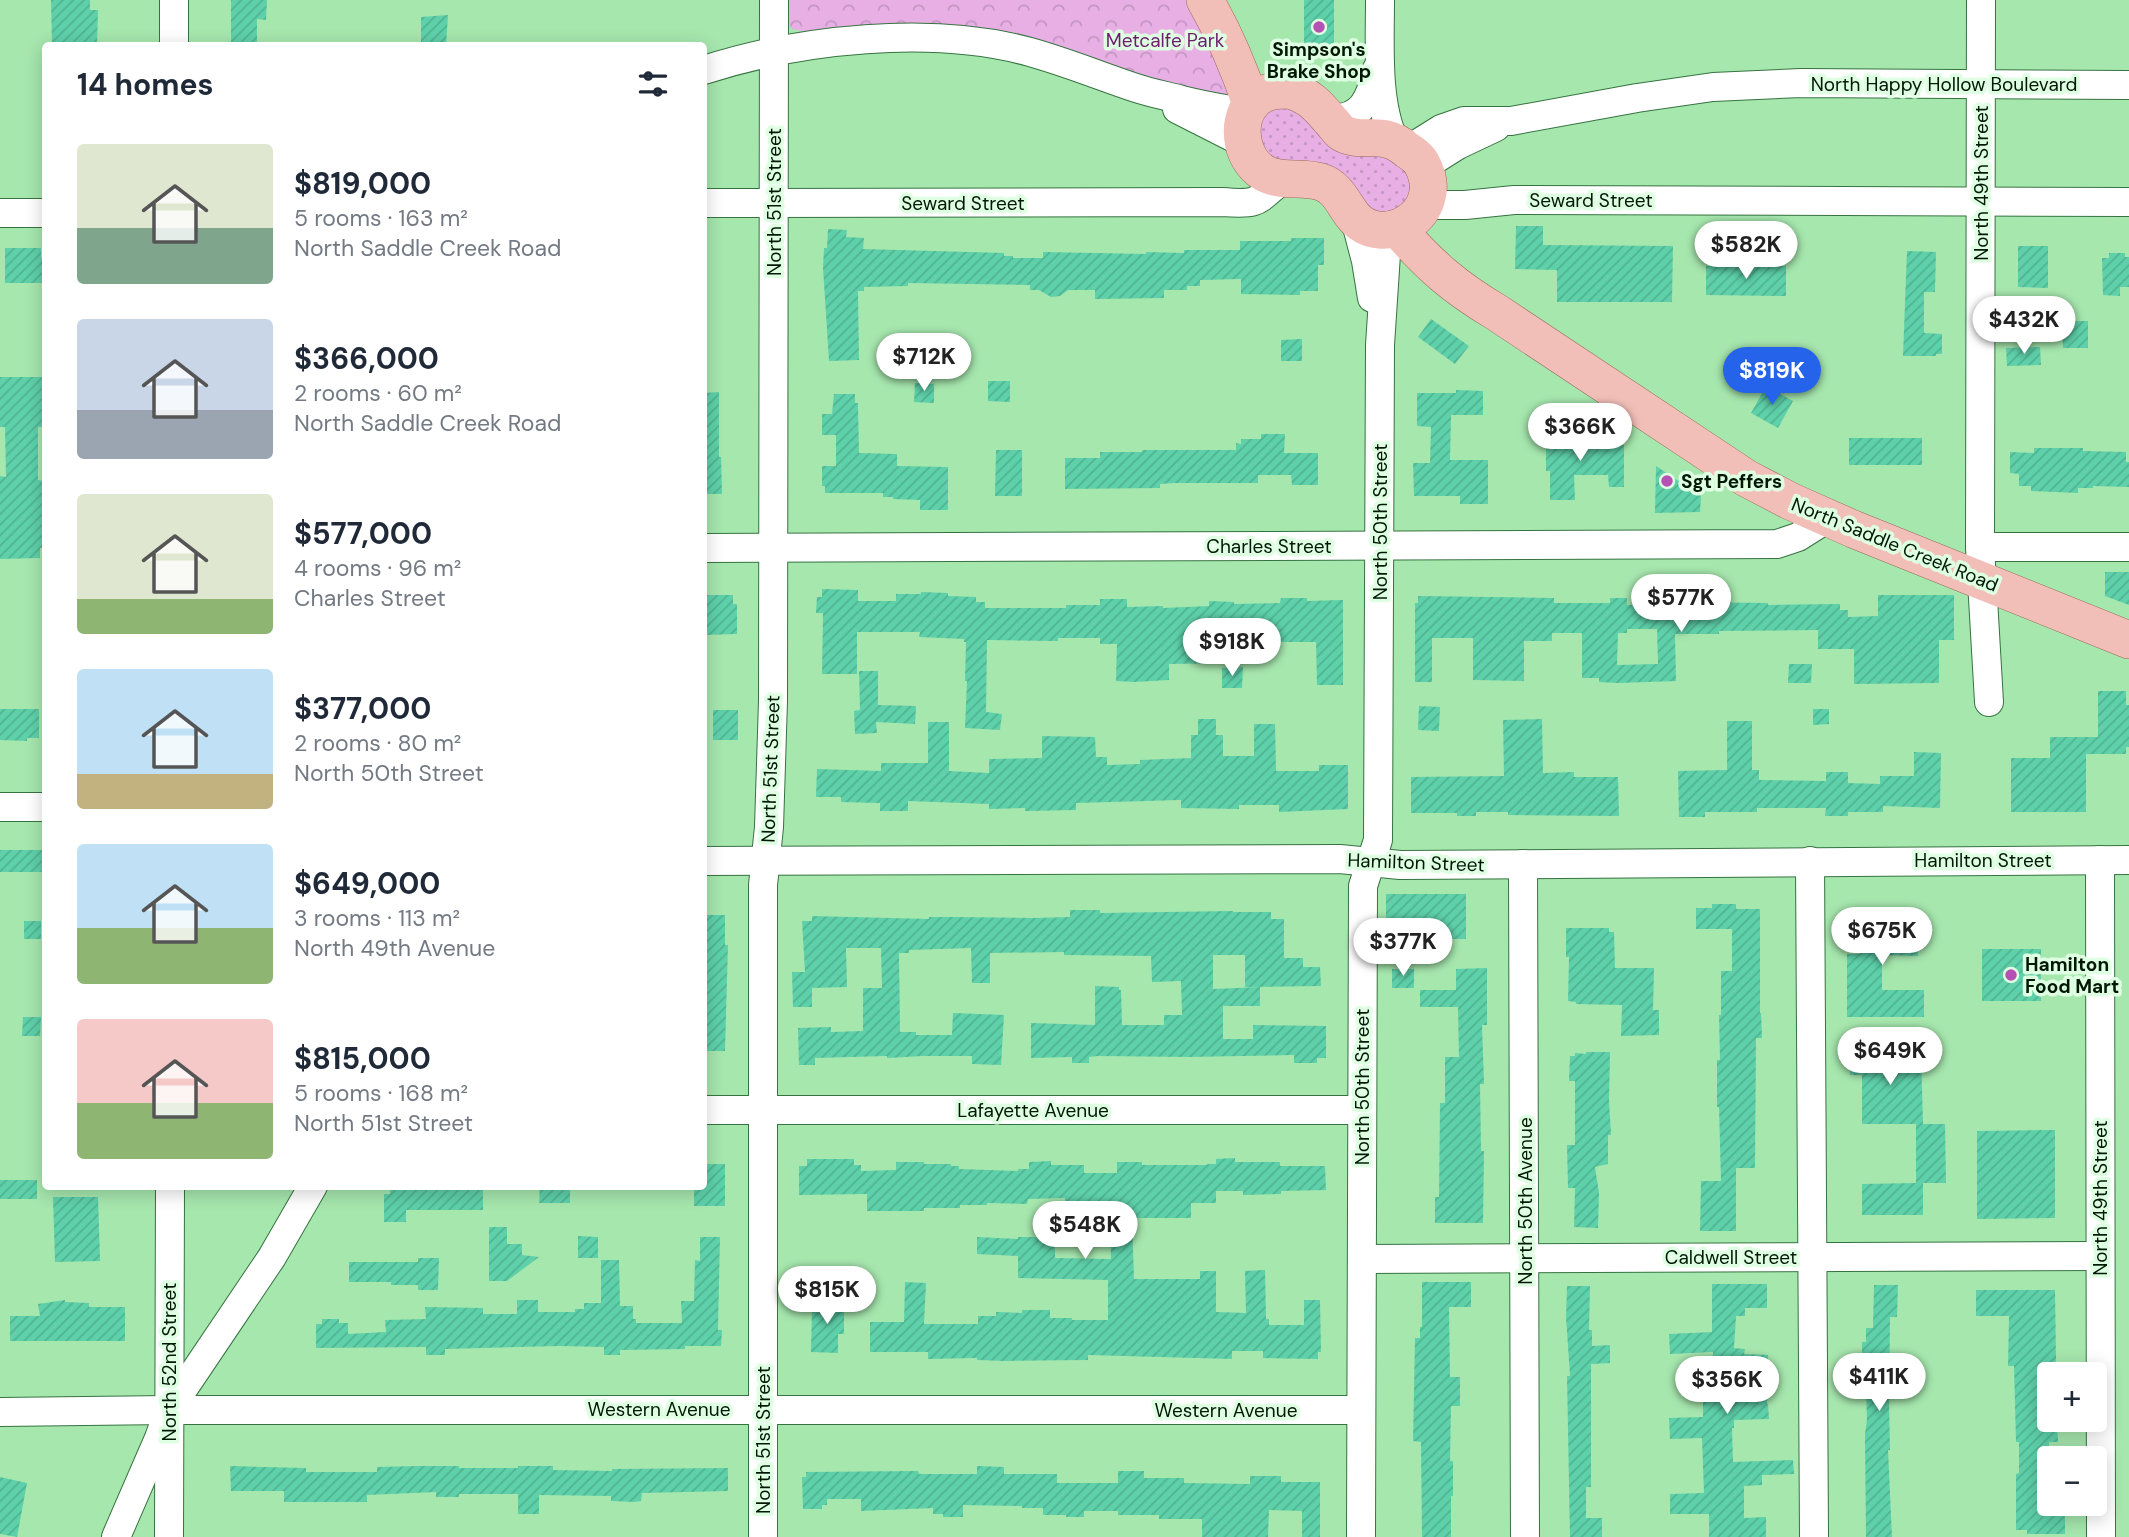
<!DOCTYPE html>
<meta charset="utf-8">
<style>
:root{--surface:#fff;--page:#f6f6f7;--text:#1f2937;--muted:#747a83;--accent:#2563eb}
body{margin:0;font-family:"DM Sans",sans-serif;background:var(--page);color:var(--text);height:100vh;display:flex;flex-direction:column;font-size:26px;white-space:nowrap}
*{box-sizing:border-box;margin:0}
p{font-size:23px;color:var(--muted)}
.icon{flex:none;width:38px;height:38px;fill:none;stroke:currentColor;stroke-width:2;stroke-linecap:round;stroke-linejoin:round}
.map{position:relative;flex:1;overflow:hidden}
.drawer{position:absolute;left:42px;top:42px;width:665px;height:1148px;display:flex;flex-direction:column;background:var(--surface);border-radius:7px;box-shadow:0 4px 18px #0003}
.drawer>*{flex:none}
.buttons{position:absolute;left:2037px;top:1362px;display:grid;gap:14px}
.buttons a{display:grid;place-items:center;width:70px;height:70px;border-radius:7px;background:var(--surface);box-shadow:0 4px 18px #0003;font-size:35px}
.price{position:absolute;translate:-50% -60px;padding:0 16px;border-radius:24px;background:#fff;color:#222;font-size:23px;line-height:46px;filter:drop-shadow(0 2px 4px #0008)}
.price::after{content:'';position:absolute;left:50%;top:42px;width:21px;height:16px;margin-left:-10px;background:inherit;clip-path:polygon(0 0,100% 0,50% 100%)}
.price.active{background:var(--accent);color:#fff}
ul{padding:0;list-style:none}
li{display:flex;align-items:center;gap:21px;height:175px;padding:0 35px}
li span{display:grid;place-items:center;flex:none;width:196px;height:140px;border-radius:7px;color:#555}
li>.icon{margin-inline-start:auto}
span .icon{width:84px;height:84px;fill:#fffc;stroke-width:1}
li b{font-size:30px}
h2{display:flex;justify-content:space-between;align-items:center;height:84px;padding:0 35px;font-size:30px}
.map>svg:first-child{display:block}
.grass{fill:url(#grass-dots)}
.forest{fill:url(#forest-crowns)}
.building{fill:url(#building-hatch);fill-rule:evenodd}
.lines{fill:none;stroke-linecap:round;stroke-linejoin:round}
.minor-casing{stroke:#367341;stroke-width:30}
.major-casing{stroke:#98695b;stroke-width:38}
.minor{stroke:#fff;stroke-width:28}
.major{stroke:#f2bfb8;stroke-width:37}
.poi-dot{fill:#b650b5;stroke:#dfffe2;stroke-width:2.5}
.labels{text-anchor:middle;stroke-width:7;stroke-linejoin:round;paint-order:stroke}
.park-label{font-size:19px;fill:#6d1b6d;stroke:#dfffe2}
.poi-label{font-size:19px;font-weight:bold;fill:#011805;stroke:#dfffe2;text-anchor:start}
.street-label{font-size:19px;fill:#011805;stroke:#dfffe2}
</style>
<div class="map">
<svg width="2129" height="1537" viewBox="0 0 2129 1537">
<defs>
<pattern id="grass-dots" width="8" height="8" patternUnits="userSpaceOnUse" patternTransform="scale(1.75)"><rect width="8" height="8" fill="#e7afe4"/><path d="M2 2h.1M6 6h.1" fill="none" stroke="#c496c2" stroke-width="1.8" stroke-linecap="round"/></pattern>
<pattern id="forest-crowns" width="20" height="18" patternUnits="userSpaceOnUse" patternTransform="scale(1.75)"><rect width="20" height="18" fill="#e7afe4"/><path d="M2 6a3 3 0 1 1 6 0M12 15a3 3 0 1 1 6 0" fill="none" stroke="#c496c2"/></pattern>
<pattern id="building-hatch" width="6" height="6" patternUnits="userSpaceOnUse" patternTransform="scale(1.75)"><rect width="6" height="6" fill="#5ed1aa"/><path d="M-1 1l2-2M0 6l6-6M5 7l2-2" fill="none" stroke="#50b391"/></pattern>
</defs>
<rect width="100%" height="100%" fill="#a6e7ae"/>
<path class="grass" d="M1286,106L1295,109L1337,150L1357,156H1391L1414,181L1406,207C1400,209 1391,213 1385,213C1360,211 1353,178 1333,167C1314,156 1293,167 1274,160C1269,158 1265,153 1261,149C1259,124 1258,113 1286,106Z"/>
<path class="forest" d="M784,0H1192L1233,69L1229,103L1082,55L907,25L807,32L792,29L784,16Z"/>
<g class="building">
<path d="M51,0H90V10H98L97,46H52Z"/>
<path d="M231,0H267L266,20L257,19V46H231Z"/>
<rect x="1304" y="0" width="30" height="54"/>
<path d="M448,15L446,46H421V17Z"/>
<path d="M1516,226H1543V245L1673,246L1672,302H1557V270L1515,269Z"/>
<path d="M828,229L847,230L846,237L864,238L863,249L1004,253V256H1013V258H1043V252L1146,254V252L1184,253V250H1240V241H1291V238H1324V265H1318V291H1300V295L1241,294V279L1200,280V286H1187V290H1164V298L1095,299V290H1068L1060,296L1051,297L1039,290H1030V285L908,283V286L864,287V291H858L859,360L829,361L823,268L824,248H827Z"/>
<path d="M2018,246H2048V288L2018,287Z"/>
<path d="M5,248H41V258H46V283H5Z"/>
<path d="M1907,251L1936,252L1935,292H1924V333L1942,334V354H1936V356H1903Z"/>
<path d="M2109,253H2125V257H2129V287H2120V296L2103,295L2102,258H2109Z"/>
<path d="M1706,266H1786V296L1706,295Z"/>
<path d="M1431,319L1469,346L1455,364L1418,337Z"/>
<path d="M2062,321H2088V348H2063Z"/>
<path d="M1302,339V361H1281V340Z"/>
<path d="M2040,347L2041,365L2007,366L2006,348Z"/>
<path d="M0,377H46V427H38V480L46,481V547L40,548V558L0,559V476L6,477L5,427H0Z"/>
<path d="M988,381H1010V402L988,401Z"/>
<path d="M915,383L934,384V403L914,402Z"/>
<path d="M1766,386L1793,401L1778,428L1751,413Z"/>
<path d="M1456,390L1483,391V415H1451L1450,460H1488V504H1460V496H1414L1413,463H1430L1431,427L1417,426V393H1456Z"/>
<path d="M719,392V457H721L722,494H704V393Z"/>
<path d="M834,394H855V403H858L859,453L897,454V466L948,467V510H920V500L893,499V497H883V493H825V486H822V466H836V435H822V414H832Z"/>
<path d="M1261,434H1285L1284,453H1318V485H1292L1291,475H1258V483H1174L1160,484V488L1065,489V458H1100V452H1142V450H1236V443L1241,444V439H1261Z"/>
<path d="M1546,434H1586V446L1624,445V487H1609L1608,475H1574L1575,500H1550V471H1546Z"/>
<rect x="1849" y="438" width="73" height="27"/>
<path d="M2034,448H2083V451L2126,452V462H2129V487L2093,486V488H2078V493L2031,491V486H2019V474L2010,473V452L2034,453Z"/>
<path d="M996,450H1022V496H995Z"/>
<path d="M1656,466L1701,496L1700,512L1655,513Z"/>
<path d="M2105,572H2129V605L2105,596Z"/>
<path d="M822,589L858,590V601H896V594H921V592L948,593V596L976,597V602H985V608H1066V605H1100V599H1127V607L1163,606V608L1209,606V601L1234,602V604L1280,603L1281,598H1307V601L1343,600V685H1317L1316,642H1279V634L1233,635V663L1169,664V680L1134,682L1116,681L1117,644H1100V638H1058V641L987,640L986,712L1002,714L1000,730L965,728L967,681H965L966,642H964V639L919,637L920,632H857V674H822L823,613H816L817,597H822Z"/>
<path d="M704,595H733V604H737V634L705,635L704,633Z"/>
<path d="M1878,595H1954V640H1939V683L1854,684V649H1818V630L1719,631V634H1675L1676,681L1618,683L1599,682V678H1582V633H1552V641H1524V681L1473,680V638H1432V682H1415V603H1418V596L1554,598V603H1610V598H1627V605L1684,604V602L1768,603V605L1840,604V610H1848V617L1878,616ZM1627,629H1657L1658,664L1617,665L1618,633H1627Z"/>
<path d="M1789,664H1812L1811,683H1788Z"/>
<path d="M1243,667L1242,688H1222V668Z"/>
<path d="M859,671H878V705L916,706L915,724L876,722L877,733L855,734L854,711L860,710Z"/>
<path d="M2098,691H2126V705H2129V747H2126V754H2086V812H2011V758H2050V737H2098Z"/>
<path d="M1419,706L1440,707L1439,731L1418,730Z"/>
<path d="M0,709H39V738H27V741L0,740Z"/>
<path d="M1813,709H1829V724L1813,725Z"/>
<rect x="713" y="710" width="25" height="30"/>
<path d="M1198,719H1216V735H1223V756H1254V724H1275L1276,771H1319V765H1348V809L1279,812V805H1239V809L1181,808V800L1076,803V810L1025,811V808L989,809V804L908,801V811H880V803L841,802V797H816L817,769L881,771V763H928V722H949V771L989,773V759L1042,758V736L1095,737L1096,757H1107V765L1140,764V760L1191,758V735H1198Z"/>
<path d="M1542,719L1543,773L1574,772V777H1618L1619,816L1508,815V812H1476V816H1457V813H1411V777L1504,776L1503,720Z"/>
<path d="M1727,721H1752V770H1759V780L1826,781V772H1848V783L1880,784V776H1914V752L1941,753L1940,808L1883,806V812H1848V816H1825L1826,808H1757V812H1705V817H1679L1678,771L1727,770Z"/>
<rect x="0" y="850" width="46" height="22"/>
<path d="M1386,894H1466V939H1442V951H1409V939H1386Z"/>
<path d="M1712,904H1736V909H1760V1013H1761L1762,1038H1756L1755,1168H1736V1231H1700L1701,1181H1721L1719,1107H1717V1060H1720L1719,1015H1721V971H1732V929H1696V908H1712Z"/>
<path d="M1070,910H1100V913L1233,911V912H1271V919H1284V958H1303V967H1320L1321,986L1245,987V955H1213V989L1260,987V1006H1223V1039H1253V1025L1326,1026V1058H1317V1063H1294V1055L1188,1057L1098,1056L1089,1057V1063H1072V1057L1031,1058V1023L1095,1025V986L1119,987V990H1121L1122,1025H1164V1015H1182L1181,981L1152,982L1151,956L1064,955V952L990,953V983H972L971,948L909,950V953H899L900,1032H916V1035H952L953,1013L1004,1015L1001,1065L972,1064V1056H923L887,1058V1056L815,1058V1065H799L798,1028L831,1027V1032L863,1031V988H882L881,948H846L847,987L812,988V1007H793L792,972H805L802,921H812V916L929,919V917H953L1034,918L1070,917Z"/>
<path d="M1860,913H1917L1918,956L1882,955V990H1924V1017H1847V954H1860Z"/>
<path d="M704,915H725V945H728L725,1051H705L704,1049V1014H706V946H704Z"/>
<rect x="24" y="921" width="17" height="18"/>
<path d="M1566,928H1609V932H1614L1615,968H1654L1653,1010H1659V1035L1621,1036L1622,1005L1576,1004V1002L1568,1001L1569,957H1566Z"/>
<rect x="1982" y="949" width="59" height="52"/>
<path d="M1487,968V1025H1482L1484,1084H1480L1481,1151H1484L1483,1223H1435V1197H1439L1440,1103H1445V1057H1459L1458,1007H1420V990H1456V969Z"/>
<rect x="1392" y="969" width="22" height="19"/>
<path d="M23,1017H41L40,1036H22Z"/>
<path d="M1586,1052H1610L1609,1101L1611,1135H1608V1164L1595,1167L1599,1193L1598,1228L1574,1227L1575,1188H1568L1567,1145H1575V1081H1569L1570,1056H1575V1053L1586,1054Z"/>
<path d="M1921,1052L1923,1124H1862V1075H1850L1849,1053Z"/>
<path d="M1916,1124H1945L1946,1183H1923V1215H1862V1184L1916,1183Z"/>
<path d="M2055,1130V1218L1977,1219V1131Z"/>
<path d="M1235,1158V1162H1280V1166H1325L1326,1190L1281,1191V1194L1243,1195V1191H1216V1203H1191V1218H1132L1134,1279H1200V1271H1216V1312L1246,1313L1245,1271L1265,1270L1266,1319H1269V1325H1304V1300H1320L1321,1352H1318V1359L1263,1358V1351H1232V1359L1088,1355V1360L1005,1361L977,1360V1358L928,1359V1352H870V1322H904L905,1282L926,1283L924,1324H978V1316H996V1312L1022,1313V1310H1050V1318H1072V1320H1108V1280L1018,1278V1256L977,1254V1237L1018,1239V1237H1055V1258L1111,1259L1110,1212H1065V1198L1028,1199L1027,1204L987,1203V1205H960V1208H924V1211H867V1194L799,1195V1166H807V1159H854V1165H861V1171L896,1170V1162H924V1164H951V1166H959V1169L1018,1171V1169H1029V1162L1051,1161V1165H1084V1173H1117V1162H1142V1165H1207V1164H1216V1159Z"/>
<path d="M704,1164H725V1206H694V1186H704Z"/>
<rect x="0" y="1180" width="37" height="19"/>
<path d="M390,1186H483V1210H406V1222H384V1194H390Z"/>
<path d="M540,1186H570V1203H539Z"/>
<path d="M53,1197H98L100,1261L55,1262Z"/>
<path d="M489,1227H507V1244H522V1255L539,1257L507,1281H489Z"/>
<path d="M578,1236L598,1237V1258H578Z"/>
<path d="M700,1237H720L718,1330H722L721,1346H685V1349L620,1350V1355H604V1347L559,1346L445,1349V1355H426V1347L316,1348V1324H322V1319H339V1323H348V1334L386,1332L385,1320L426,1319L425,1307L483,1308V1314H517V1300H538V1312H575V1309H584V1303H601V1260H619L620,1306H633V1319H636V1323H682L681,1301H694L695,1260L700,1261Z"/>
<path d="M418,1258H439L438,1290H418V1285H391V1282H349V1262H418Z"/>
<path d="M1422,1282H1471V1307H1449L1450,1377H1460V1406H1451L1450,1461H1453V1496H1451V1537H1422L1421,1442L1413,1441L1415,1338H1420V1327H1422Z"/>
<path d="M1712,1284H1767V1308H1745V1316H1736L1734,1348L1745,1349L1744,1354L1768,1355L1767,1404H1768L1769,1419L1734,1420V1428H1732L1733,1462L1793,1460L1794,1474L1762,1475V1485L1744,1486V1518L1766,1517V1537H1709V1514H1670V1494L1704,1493L1702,1438L1670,1439L1669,1418L1703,1417V1394H1712L1713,1352L1670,1354L1669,1334L1712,1332Z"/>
<path d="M1874,1285H1898L1897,1317H1890L1889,1405L1890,1450H1888L1892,1537H1866L1865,1434L1867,1420L1865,1358H1862V1342H1866V1328H1873Z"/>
<path d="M1567,1286H1590L1589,1330H1592V1346L1610,1345V1363L1591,1364V1487H1586V1518H1602V1537H1570L1567,1376H1570L1566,1317Z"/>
<path d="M1976,1290H2055L2056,1358L2055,1374H2049V1419H2057L2058,1442H2049V1506H2065V1534H2027V1530H2016V1474L2019,1473V1442H2016L2014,1366H2008L2009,1316H1976Z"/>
<path d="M65,1300V1302L89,1303V1307H125V1341H10V1316H40L38,1304Z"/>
<path d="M818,1301H844V1334H838V1353L811,1352L812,1307L818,1308Z"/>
<path d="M230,1466L306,1468V1472H377V1467L418,1466H459V1468H518V1466H553V1470L612,1471V1469L728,1468V1491L642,1493L641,1501L634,1502L611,1501V1496L539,1495V1514H518V1494H459V1497H436V1492L367,1495V1502H284V1491H231Z"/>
<path d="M977,1466L1004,1467V1474H1057V1483H1118V1471H1144V1478H1184V1483L1250,1484V1476H1281V1482H1320V1537H1302V1511L1269,1510L1268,1537H1202V1519H1159V1515H1118V1511H1084V1517H1066V1515H1043V1508H1022V1506L963,1505V1517H943V1514H933V1508L861,1511V1499H827V1505H822V1509H803L802,1477H806V1472L918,1471L919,1474H977Z"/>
<path d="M0,1477L27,1483L17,1537L0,1534Z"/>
</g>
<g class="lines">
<g class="minor-casing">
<g id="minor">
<path d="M1380,0C1380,43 1376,102 1394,140"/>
<path d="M1981,0L1980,547L1989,702"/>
<path d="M174,46V0"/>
<path d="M704,70C800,39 931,25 1030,52C1066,62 1100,76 1136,88C1151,93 1167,96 1182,100C1203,105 1224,110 1245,111"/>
<path d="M1177,109L1242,142"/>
<path d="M1328,118C1362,122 1371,97 1377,69"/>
<path d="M1404,147L1417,144L1441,129L1464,121H1511L1637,98L1713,87L1801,83L2129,85"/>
<path d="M1423,167L1458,145L1496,127"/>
<path d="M704,203L1222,202C1260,205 1255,202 1283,179"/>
<path d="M1424,205H1465L1514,200L2129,202"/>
<path d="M0,213H46"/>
<path d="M1355,219L1366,261L1372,298"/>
<path d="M1980,547H2129"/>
<path d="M704,548L1777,544L1798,537L1828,518"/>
<path d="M0,807H46"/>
<path d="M2100,860L2101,1537"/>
<path d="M704,861L1340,859L1400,865L2129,860"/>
<path d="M1810,861L1814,1537"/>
<path d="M1523,864L1525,1537"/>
<path d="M704,1110H1362"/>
<path d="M1362,1259L2100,1256"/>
<path d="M0,1412L169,1410H1361"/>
<path d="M116,1537L159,1438L169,1410L272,1257L313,1186"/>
<path d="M169,1537L170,1186"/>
<path d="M763,1537V885L769,827L773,701L774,0"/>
<path d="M1361,1537L1363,886L1378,840L1380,345L1387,239L1391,229"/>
</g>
</g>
<g class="major-casing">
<g id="major">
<path d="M1205,0C1224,33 1239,68 1251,104"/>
<path d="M1290,90C1310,96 1318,106 1331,121C1335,125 1338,130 1342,133C1364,145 1381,128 1407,150C1413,154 1419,158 1422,164C1449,214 1382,252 1353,216C1343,203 1337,187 1321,182C1303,176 1285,182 1268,175C1242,164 1234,124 1252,103C1262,91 1275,90 1290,90Z"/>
<path d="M1397,228C1429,265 1454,287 1496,312L1746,478L1790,501L1853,529L2129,640"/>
</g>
</g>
<use href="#minor" class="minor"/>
<use href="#major" class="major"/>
</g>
<g class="poi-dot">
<circle cx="1319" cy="27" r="7"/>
<circle cx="1667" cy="481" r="7"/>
<circle cx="2011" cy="975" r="7"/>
</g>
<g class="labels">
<g class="park-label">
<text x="1165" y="47">Metcalfe Park</text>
</g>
<g class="poi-label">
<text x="1319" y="56" text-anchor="middle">Simpson's<tspan x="1319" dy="22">Brake Shop</tspan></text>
<text x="1681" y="488">Sgt Peffers</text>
<text x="2025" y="971">Hamilton<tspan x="2025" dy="22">Food Mart</tspan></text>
</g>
<g class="street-label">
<text x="1944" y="91">North Happy Hollow Boulevard</text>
<text transform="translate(1981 183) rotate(-90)" y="7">North 49th Street</text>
<text x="1591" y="207">Seward Street</text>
<text transform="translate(774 202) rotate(-90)" y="7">North 51st Street</text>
<text x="963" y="210">Seward Street</text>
<text transform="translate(1380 522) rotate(-90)" y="7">North 50th Street</text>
<text transform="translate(1895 544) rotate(22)" y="7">North Saddle Creek Road</text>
<text x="1269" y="553">Charles Street</text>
<text transform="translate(770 769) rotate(-88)" y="7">North 51st Street</text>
<text x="1983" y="867">Hamilton Street</text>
<text transform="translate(1416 862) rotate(2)" y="7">Hamilton Street</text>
<text transform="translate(1362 1087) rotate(-90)" y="7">North 50th Street</text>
<text x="1033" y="1117">Lafayette Avenue</text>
<text transform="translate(2100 1198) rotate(-90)" y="7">North 49th Street</text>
<text transform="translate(1525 1201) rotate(-90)" y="7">North 50th Avenue</text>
<text x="1731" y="1264">Caldwell Street</text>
<text transform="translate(169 1362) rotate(-90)" y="7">North 52nd Street</text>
<text x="659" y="1416">Western Avenue</text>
<text x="1226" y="1417">Western Avenue</text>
<text transform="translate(763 1440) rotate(-90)" y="7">North 51st Street</text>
</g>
</g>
</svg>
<div class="buttons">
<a>+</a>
<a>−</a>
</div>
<b class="price" style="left:1746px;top:281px">$582K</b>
<b class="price" style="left:2024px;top:356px">$432K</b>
<b class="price" style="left:924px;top:393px">$712K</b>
<b class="price active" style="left:1772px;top:407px">$819K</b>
<b class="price" style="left:1580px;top:463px">$366K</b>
<b class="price" style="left:1681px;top:634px">$577K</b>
<b class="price" style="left:1232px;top:678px">$918K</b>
<b class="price" style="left:1882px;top:967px">$675K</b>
<b class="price" style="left:1403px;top:978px">$377K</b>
<b class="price" style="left:1890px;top:1087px">$649K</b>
<b class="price" style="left:1085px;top:1261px">$548K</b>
<b class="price" style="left:827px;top:1326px">$815K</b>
<b class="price" style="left:1879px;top:1413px">$411K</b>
<b class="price" style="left:1727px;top:1416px">$356K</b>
<section class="drawer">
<h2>14 homes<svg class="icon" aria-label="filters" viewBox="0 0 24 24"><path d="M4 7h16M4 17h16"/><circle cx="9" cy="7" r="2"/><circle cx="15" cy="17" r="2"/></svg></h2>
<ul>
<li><span style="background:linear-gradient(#dfe7d0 60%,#7fa58c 0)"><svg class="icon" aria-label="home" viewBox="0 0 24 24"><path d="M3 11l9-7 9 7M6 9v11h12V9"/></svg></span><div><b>$819,000</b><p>5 rooms · 163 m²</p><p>North Saddle Creek Road</p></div></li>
<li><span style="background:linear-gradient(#c9d6e8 65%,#9aa5b1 0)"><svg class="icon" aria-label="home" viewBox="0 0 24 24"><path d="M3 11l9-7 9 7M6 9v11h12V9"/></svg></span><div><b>$366,000</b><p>2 rooms · 60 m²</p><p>North Saddle Creek Road</p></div></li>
<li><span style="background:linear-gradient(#dfe7d0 75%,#8fb573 0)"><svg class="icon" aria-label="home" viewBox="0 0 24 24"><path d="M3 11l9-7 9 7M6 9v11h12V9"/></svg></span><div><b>$577,000</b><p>4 rooms · 96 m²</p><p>Charles Street</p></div></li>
<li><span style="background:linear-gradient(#bfe0f5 75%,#c2b280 0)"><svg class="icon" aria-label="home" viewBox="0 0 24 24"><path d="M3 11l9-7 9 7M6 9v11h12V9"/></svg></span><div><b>$377,000</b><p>2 rooms · 80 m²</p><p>North 50th Street</p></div></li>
<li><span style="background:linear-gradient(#bfe0f5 60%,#8fb573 0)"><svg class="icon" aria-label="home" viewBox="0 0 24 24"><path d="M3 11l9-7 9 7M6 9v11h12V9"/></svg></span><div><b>$649,000</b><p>3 rooms · 113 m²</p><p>North 49th Avenue</p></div></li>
<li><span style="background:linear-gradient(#f6c9c9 60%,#8fb573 0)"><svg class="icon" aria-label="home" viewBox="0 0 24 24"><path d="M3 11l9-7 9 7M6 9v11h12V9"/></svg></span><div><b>$815,000</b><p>5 rooms · 168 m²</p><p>North 51st Street</p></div></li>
</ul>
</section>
</div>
